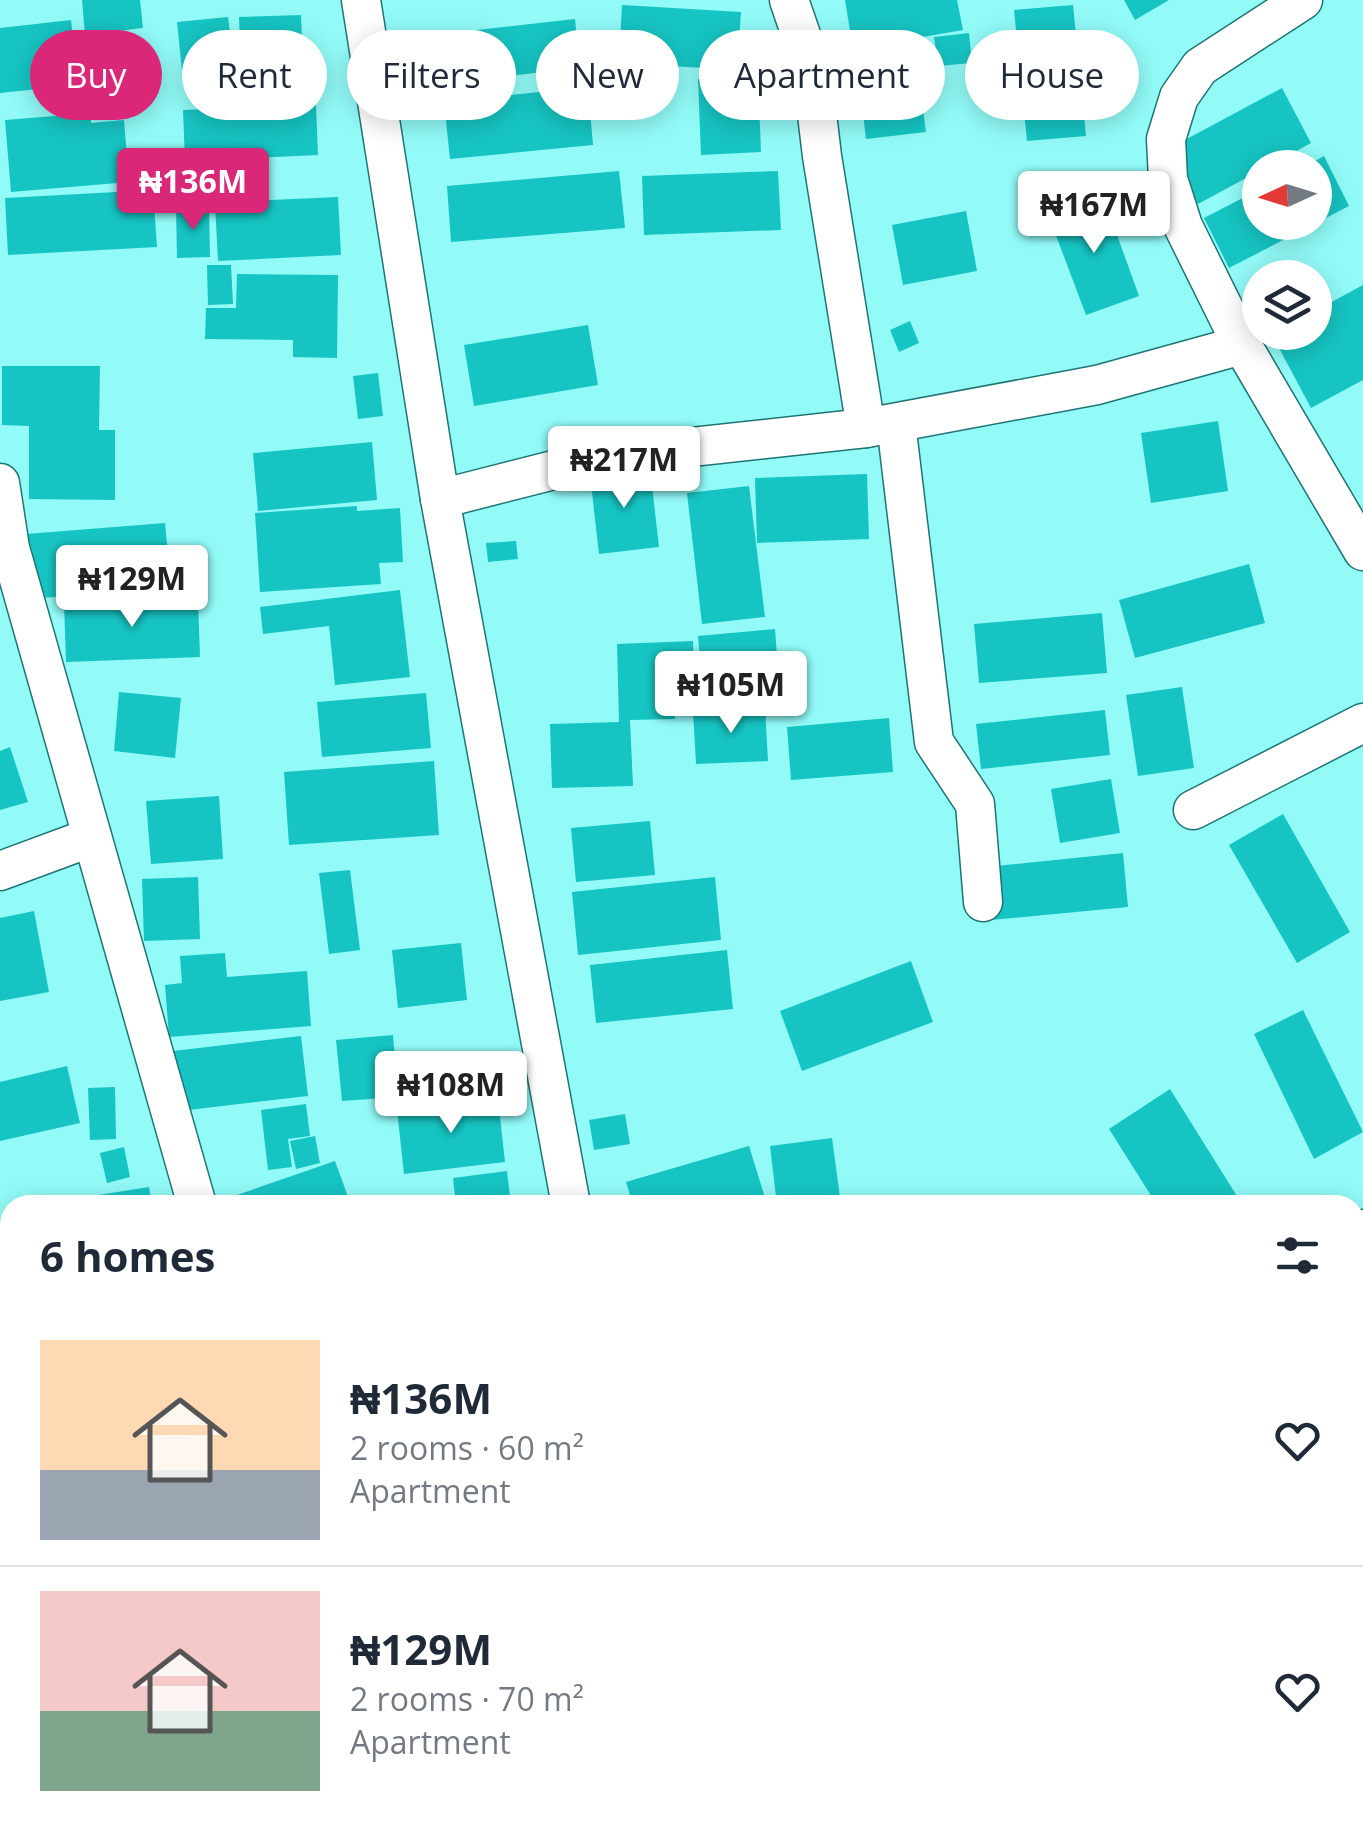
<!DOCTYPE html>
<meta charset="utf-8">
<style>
:root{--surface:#fff;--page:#f6f6f7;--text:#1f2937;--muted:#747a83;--line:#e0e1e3;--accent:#db2777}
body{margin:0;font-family:"Open Sans",sans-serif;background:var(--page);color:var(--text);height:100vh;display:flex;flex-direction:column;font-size:38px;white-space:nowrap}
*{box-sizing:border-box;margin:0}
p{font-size:32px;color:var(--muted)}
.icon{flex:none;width:55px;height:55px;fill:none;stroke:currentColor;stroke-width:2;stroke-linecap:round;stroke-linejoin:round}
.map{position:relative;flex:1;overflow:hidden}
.details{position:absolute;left:0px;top:1195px;width:1365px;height:640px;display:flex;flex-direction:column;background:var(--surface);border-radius:30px 30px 0 0;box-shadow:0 5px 25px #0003}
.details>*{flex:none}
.hud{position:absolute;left:30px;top:30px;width:1305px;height:90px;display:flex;gap:20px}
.needle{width:65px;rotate:266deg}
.buttons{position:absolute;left:1242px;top:150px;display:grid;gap:20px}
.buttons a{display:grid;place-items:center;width:90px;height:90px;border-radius:50%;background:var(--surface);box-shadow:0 5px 25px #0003;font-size:50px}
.price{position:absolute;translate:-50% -85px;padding:0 22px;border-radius:10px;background:#fff;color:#222;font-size:32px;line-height:65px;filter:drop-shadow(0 2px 5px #0008)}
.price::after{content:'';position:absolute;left:50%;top:60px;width:30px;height:22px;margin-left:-15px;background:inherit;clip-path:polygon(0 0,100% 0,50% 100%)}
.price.selected{background:var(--accent);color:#fff}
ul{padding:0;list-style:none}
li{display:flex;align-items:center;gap:30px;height:250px;padding:0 40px}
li+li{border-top:2px solid var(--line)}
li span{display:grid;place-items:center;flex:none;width:280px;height:200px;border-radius:0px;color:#555}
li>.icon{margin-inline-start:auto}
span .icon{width:120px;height:120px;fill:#fffc;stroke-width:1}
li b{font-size:42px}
h2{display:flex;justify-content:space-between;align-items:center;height:120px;padding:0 40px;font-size:42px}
.pill{padding:0 35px;border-radius:45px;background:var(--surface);box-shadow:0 5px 25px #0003;font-size:35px;line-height:90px}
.pill.selected{background:var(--accent);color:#fff}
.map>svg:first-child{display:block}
.building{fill:#16c5c3}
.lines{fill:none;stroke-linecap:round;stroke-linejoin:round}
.minor-casing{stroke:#1e7573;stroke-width:41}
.minor{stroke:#fff;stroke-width:38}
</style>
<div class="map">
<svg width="1363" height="1835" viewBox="0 0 1363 1835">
<rect width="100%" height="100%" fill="#92fbf8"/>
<g class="building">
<path d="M82,0H140L143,28L85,35Z"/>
<path d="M845,0H957L963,30L882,44L903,43L904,56L878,59L877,45L853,49Z"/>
<path d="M1124,0H1169L1135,20Z"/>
<path d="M622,5L741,12L737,70L619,63Z"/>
<path d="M1073,5L1086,136L1027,141L1014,10Z"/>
<path d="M301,15L303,71L241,73L239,17Z"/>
<path d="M228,17L235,75L183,80L177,22Z"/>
<path d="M575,19L580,68L437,84L432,35Z"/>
<path d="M71,20L78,85L0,93V28Z"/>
<path d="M969,33L972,63L938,66L934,37Z"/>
<path d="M916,57L926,132L866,139L857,64Z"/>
<path d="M758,77L761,152L701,155L698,79Z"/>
<path d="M588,87L593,145L450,159L444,102Z"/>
<path d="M1282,88L1311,143L1198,204L1168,149Z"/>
<path d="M316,105L318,155L185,161L183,110Z"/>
<path d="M91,113V123L124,120L129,182L11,192L5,120Z"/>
<path d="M1324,156L1349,206L1229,268L1204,218L1260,189V222H1315V168H1302Z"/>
<path d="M619,171L625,228L451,242L447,186Z"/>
<path d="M778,171L781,230L644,235L642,176Z"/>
<path d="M248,183L249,201L338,197L341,255L218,261L214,185Z"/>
<path d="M153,190L157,247L8,255L5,198Z"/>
<path d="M1103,196L1139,296L1086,315L1049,217Z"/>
<path d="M209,208L210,257L177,258L176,209Z"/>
<path d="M966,211L977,271L903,285L892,225Z"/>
<path d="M207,265H231L233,304L208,305Z"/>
<path d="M237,274L338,275L337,358L293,357V340L205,339L206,308H236Z"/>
<path d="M1363,285V380L1311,408L1272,335L1315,332V311Z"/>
<path d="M910,321L919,343L899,352L890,330Z"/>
<path d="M588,325L598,385L474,406L464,345Z"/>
<path d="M2,366H100L99,430H115V500L29,499V426L2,425Z"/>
<path d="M378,373L383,416L358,419L353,376Z"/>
<path d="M1218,421L1228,491L1151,503L1141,433Z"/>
<path d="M372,442L377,500L258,511L253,453Z"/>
<path d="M650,468L659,547L599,554L590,475Z"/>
<path d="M867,474L869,539L757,543L755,478Z"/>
<path d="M749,486L765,617L702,624L687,493Z"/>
<path d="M357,506V511L400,508L403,562L379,563L381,584L260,592L255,513Z"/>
<path d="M165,523L171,587L31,599L26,534Z"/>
<path d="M516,541L518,559L488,562L486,543Z"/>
<path d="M1249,564L1265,623L1135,658L1119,600Z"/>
<path d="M400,590L410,677L335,685L329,626L263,634L260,607Z"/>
<path d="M198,599L200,657L66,662L64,603Z"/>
<path d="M1102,613L1107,673L979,683L974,624Z"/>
<path d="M775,629L780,697L704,704L698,636Z"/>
<path d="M693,641L694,673H673L675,719L630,720L633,786L552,788L550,724L619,722L617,644Z"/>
<path d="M1182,687L1194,768L1138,776L1126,695Z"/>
<path d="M119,692L181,698L175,758L114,751Z"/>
<path d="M426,693L431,748L322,757L317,702Z"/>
<path d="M765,707L768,761L696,764L693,711Z"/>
<path d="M1105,710L1110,755L981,769L976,724Z"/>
<path d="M889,718L893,772L791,780L787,727Z"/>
<path d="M10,747L28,802L0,810V751Z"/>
<path d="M434,761L439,835L289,845L284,772Z"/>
<path d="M1111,779L1120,833L1060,843L1051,789Z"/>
<path d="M219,796L223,859L151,864L146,801Z"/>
<path d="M1283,814L1350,932L1297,963L1229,845Z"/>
<path d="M650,821L655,875L576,882L571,828Z"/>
<path d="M1123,853L1128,907L991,920L986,867Z"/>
<path d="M350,870L360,950L329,954L319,873Z"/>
<path d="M198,877L200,939L144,941L142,879Z"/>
<path d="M715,877L721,940L578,955L572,892Z"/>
<path d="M34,911L49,992L0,1001V918Z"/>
<path d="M461,943L467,1000L398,1008L392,950Z"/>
<path d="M727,950L733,1009L596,1023L590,965Z"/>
<path d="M225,953L227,977L307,971L311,1026L169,1037L165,985L182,983L180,956Z"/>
<path d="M911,961L933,1022L802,1071L780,1011Z"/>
<path d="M1303,1010L1363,1132L1314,1159L1254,1034Z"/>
<path d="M393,1035L398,1097L342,1101L336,1040Z"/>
<path d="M301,1036L308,1096L180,1111L173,1051Z"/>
<path d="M67,1066L80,1123L0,1141V1082Z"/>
<path d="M115,1087L116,1139L90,1140L88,1088Z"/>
<path d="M1170,1089L1240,1201L1234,1205H1157L1109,1129Z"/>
<path d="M498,1099L505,1162L404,1174L397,1110Z"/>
<path d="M306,1104L310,1136L288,1139L292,1167L268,1170L261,1110Z"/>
<path d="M625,1114L630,1144L594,1150L589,1120Z"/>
<path d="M315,1136L320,1163L296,1169L290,1141Z"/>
<path d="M832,1138L841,1205H777L770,1146Z"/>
<path d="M749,1146L766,1201L753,1205H633L626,1182Z"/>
<path d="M124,1147L130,1177L107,1183L100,1153Z"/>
<path d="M335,1161L351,1205H211V1204Z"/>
<path d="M507,1171L511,1205H456L453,1178Z"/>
<path d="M149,1187L152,1205H94L92,1196Z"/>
<path d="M1355,1379L1363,1390V1433L1355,1439Z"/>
<path d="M10,1468V1527L0,1529V1469Z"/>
<path d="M1355,1648L1363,1661V1772L1355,1759Z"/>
<path d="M521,1825H547L548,1835H522Z"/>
<path d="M583,1825H605L607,1835H550L549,1830Z"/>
<path d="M728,1825H771L775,1835H732Z"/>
<path d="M779,1825H837L840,1835H782Z"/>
<path d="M983,1825H1121L1127,1835H989Z"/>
<path d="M1150,1825H1213L1216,1835H1153Z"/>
<path d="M1232,1825H1264L1242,1835H1237Z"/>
</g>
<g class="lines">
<g class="minor-casing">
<g id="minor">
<path d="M361,0L440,499L571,1205"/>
<path d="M789,0L811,64L822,156L866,428"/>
<path d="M1303,0L1200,67L1179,97L1166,139L1168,179L1183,226L1242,345L1363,551"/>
<path d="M896,423L934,742L975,804L983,902"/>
<path d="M0,483L10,548L197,1205"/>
<path d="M440,499L609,456L866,428L1097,385L1242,345"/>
<path d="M1193,810L1363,723"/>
<path d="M0,871L92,837"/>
<path d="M1355,1235L1363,1229"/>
<path d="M0,1748L10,1781"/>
<path d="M23,1825L27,1835"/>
<path d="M674,1825L676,1835"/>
<path d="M279,1835L334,1825"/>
<path d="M1357,1835L1363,1832"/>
</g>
</g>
<use href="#minor" class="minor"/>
</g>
</svg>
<div class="buttons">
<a><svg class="needle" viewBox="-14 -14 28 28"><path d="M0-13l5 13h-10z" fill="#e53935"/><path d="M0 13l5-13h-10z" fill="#747a83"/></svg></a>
<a><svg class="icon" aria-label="layers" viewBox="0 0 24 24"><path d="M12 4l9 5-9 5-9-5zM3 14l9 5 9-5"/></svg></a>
</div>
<b class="price selected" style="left:193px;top:233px">₦136M</b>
<b class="price" style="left:1094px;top:256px">₦167M</b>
<b class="price" style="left:624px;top:511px">₦217M</b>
<b class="price" style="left:132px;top:630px">₦129M</b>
<b class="price" style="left:731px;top:736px">₦105M</b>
<b class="price" style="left:451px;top:1136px">₦108M</b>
<div class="hud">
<a class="pill selected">Buy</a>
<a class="pill">Rent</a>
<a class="pill">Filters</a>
<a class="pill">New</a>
<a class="pill">Apartment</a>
<a class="pill">House</a>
</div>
<section class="details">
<h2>6 homes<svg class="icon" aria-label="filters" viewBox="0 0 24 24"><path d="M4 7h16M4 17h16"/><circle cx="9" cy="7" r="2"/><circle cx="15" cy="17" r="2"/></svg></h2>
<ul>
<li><span style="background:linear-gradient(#ffd9b3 65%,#9aa5b1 0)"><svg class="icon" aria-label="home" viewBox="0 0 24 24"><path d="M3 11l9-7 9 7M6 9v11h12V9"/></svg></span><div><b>₦136M</b><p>2 rooms · 60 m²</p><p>Apartment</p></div><svg class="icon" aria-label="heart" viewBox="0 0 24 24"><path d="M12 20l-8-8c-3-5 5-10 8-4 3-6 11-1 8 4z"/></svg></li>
<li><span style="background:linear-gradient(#f6c9c9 60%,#7fa58c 0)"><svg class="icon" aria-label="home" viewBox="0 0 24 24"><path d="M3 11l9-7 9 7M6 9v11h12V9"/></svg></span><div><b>₦129M</b><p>2 rooms · 70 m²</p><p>Apartment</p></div><svg class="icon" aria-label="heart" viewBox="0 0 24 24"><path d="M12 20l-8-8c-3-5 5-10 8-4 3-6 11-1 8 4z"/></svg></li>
</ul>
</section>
</div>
